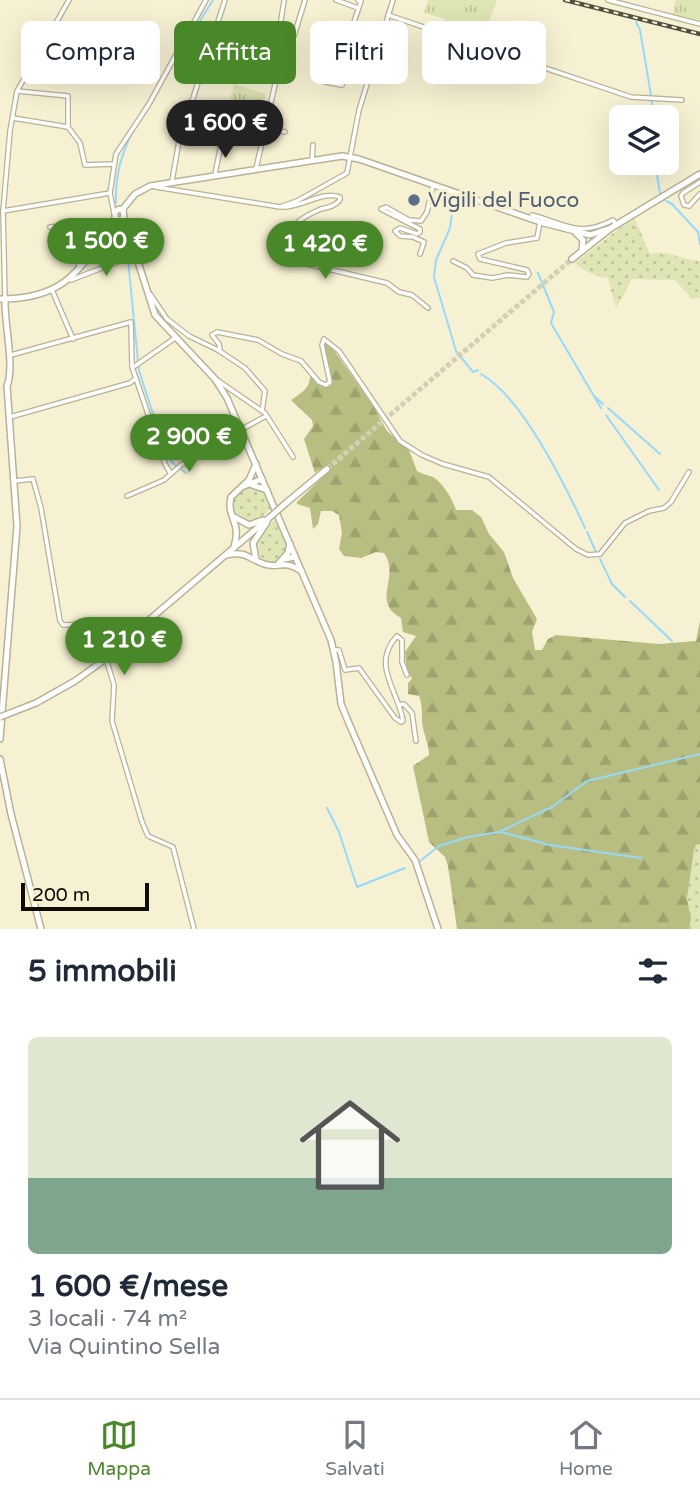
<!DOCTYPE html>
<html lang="it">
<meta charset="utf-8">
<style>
:root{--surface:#fff;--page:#f6f6f7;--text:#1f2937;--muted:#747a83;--line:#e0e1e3;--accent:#498828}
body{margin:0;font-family:"Varela Round",sans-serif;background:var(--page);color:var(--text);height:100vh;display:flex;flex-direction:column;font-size:26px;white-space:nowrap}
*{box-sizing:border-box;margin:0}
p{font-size:23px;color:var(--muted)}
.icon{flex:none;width:38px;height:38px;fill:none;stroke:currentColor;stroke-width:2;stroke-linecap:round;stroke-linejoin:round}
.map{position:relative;height:929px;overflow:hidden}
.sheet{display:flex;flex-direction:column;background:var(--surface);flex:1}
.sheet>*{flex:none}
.top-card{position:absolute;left:21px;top:21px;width:658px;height:63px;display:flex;gap:14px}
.controls{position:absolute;left:609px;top:105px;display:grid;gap:14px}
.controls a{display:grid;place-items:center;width:70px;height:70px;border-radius:10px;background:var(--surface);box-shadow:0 7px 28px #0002;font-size:35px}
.scale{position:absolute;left:21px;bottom:18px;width:128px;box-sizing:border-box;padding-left:7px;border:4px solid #0e0c03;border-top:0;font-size:19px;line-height:24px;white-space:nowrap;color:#0e0c03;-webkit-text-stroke:5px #f7f1d3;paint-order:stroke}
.price{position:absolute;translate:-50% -60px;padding:0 16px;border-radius:24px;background:var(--accent);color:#fff;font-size:23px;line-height:46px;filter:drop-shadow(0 2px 4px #0008)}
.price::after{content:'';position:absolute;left:50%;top:42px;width:21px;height:16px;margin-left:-10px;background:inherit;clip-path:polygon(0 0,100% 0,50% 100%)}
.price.on{background:#222;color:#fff}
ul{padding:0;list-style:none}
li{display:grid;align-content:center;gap:14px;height:371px;padding:0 28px}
li span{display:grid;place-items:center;height:217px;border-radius:10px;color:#555}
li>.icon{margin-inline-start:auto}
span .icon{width:126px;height:126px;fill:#fffc;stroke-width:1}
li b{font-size:30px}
h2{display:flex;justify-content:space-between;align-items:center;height:84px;padding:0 28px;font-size:30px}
.pill{padding:0 24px;border-radius:10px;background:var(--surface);box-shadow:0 7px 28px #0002;font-size:24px;line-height:63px}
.pill.on{background:var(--accent);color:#fff}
.tab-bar{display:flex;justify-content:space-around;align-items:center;height:98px;border-top:2px solid var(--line);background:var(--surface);font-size:19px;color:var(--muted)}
.tab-bar a{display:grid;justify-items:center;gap:4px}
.tab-bar .on{color:var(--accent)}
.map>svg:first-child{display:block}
.grass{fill:url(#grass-dots)}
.forest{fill:url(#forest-firs)}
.park{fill:url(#park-tufts)}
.pitch{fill:#dfe5b4}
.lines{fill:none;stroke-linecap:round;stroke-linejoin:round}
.stream{stroke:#97d9fb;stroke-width:2}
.primary-tunnel{stroke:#d4cfb4;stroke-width:5;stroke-dasharray:5 2.5;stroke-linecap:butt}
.street-casing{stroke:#b8b295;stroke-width:6}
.secondary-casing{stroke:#b8b295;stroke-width:8}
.primary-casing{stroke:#b8b295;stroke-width:8}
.street{stroke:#fff;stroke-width:3.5}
.secondary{stroke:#fff;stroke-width:5}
.primary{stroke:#fff;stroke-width:5}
.rail-casing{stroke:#524f40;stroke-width:4.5}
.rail{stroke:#f7f1d3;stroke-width:2;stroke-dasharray:5;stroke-linecap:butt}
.primary-bridge-casing{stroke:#b8b295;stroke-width:8;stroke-linecap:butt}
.primary-bridge{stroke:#fff;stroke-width:5}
.service-dot{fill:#5c6f8a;stroke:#f7f1d3;stroke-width:2.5}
.labels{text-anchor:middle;stroke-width:7;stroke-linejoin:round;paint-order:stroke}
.service-label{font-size:21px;fill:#4e5e75;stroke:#f7f1d3;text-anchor:start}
</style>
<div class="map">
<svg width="700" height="929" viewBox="0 0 700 929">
<defs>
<pattern id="grass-dots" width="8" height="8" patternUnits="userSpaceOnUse" patternTransform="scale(1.75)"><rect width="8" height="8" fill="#dfe5b4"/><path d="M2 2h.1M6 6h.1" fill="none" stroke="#bec399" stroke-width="1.8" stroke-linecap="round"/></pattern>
<pattern id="forest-firs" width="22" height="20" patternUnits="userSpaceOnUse" patternTransform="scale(1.75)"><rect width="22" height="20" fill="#b8be81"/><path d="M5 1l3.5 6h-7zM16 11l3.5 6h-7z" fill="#9da26e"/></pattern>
<pattern id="park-tufts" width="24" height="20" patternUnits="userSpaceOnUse" patternTransform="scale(1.75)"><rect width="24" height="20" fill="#dfe5b4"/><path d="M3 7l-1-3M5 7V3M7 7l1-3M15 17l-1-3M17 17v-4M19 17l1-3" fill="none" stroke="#bec399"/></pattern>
</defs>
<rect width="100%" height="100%" fill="#f7f1d3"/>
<g class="grass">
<path d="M634,217L650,254C667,249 681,260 700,261V298L692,299L675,280L632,279L616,308L608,278C597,277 584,271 575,263Z"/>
<path d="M246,487C262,487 266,495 271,508C261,518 254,526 240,519L232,508L235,494Z"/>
<path d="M276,519L286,543L287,551L278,561L268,563L256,553C254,538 264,529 276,519Z"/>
<path d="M700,844V929H689L691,919L687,898L694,850L696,845Z"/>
</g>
<path class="forest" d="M325,342H328L372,404L387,431L409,450L417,471C422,474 428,475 433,477C443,483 453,500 456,510H472L481,517L489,534L504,552L513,578L537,619L532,632L535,650H542L548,639L556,635L659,644L696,641L700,621V844L696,845L694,850L687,898L691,919L689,929H457L448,866L445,857L429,842L413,766L429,755C429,746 426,740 424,732C420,720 424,707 419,696L408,694V683L412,679L406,666L405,652L416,636L403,632L401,618C370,601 401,578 384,553L376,552L361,558L344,556L339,549L342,533L339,515L332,511H321L318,524L313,529L310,508L297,504V502L329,471L325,466L315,473L304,439L313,426L312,420L291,400C301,393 311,388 310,374L321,386L326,387L332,385L324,347Z"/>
<g class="park">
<path d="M428,0H497L481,44L441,31L445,19L424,13Z"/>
<path d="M676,0H700V22L672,15Z"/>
<path d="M234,84L266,94L262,110L230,99Z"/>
</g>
<path class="pitch" d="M237,29L285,44L278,66L230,51Z"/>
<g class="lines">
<g class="stream">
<path d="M636,22L640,30L651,95"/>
<path d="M170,69L213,0"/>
<path d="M652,102L653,117"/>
<path d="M655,163L660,193"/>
<path d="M666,201L672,204L698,232L700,244"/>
<path d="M116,203C115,176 121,155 133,131"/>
<path d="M452,213L450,228L436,260L434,277L456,351L473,372L478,370"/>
<path d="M128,260L139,371L167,456L175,465"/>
<path d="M538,273L554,312L551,323L601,408"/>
<path d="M481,374C522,397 565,485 585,528"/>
<path d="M594,396L603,404"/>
<path d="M608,408L660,454"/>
<path d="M606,415L659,490"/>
<path d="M181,469L186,473"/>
<path d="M587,532L596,552"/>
<path d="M600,559L612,584L625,597"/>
<path d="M630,601L672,641"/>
<path d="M327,808L339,832L357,887L405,868"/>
<path d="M501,832L550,845L641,858"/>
<path d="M419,862L439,846L468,837L499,832L552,807L587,781L700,754"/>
</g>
<path class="primary-tunnel" d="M327,469L572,259"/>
<g class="street-casing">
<g id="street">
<path d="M336,0L358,8"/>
<path d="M608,0L700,24"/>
<path d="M284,1L280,26L295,31"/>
<path d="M388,15L631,97L682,100"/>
<path d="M350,32L380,43"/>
<path d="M294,36L305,0"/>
<path d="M332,58L371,71"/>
<path d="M341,61L361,1L358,0"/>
<path d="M325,82L342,85L349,64"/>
<path d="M17,91L68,96V127L80,143L85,165L114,164"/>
<path d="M191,103L264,128L285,132"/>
<path d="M13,118L68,127"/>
<path d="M312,161L313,145"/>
<path d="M256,169L278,71"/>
<path d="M215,174L227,115"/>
<path d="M172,181L179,141L225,0"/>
<path d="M700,182L683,193L681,196L684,205L689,206L700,194"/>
<path d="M156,187L280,207L297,201L347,173L359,110L393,0"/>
<path d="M282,207C301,208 323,190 340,197V200C335,206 329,207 321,209C304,216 292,223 286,241C284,250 283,254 290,260L387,283L399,292L412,295L428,308"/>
<path d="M3,211L110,193"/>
<path d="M114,213L110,193L116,154L149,104L206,0"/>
<path d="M530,219L532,215C566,224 579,238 613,220L616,225"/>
<path d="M50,227L75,225L79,269"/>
<path d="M420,254L424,242L413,237L400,236L395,231L400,228L417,234L420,232V229L381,209L386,207L409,220L421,221L427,212L433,185"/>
<path d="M453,261L467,268L473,275L492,278L508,275L527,277L529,274L527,270L480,259L478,254L506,243L537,238L540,222"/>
<path d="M71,280L135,255"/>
<path d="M52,290L73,339"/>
<path d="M150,294L167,319L189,336L218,350L245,368L265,391L262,411"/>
<path d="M5,299L3,211L10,131L17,91L69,0"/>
<path d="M218,350L220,349L219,344L212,335L217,332L258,340L282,354L301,361L319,382L326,385L330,382L322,345L324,339L339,351L400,441L422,455L443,464L489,477L576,549L588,555L600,554L625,523L649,511L664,508L671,502L689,472"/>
<path d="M11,355L131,322L132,367L165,464L171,474"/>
<path d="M135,366L175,338"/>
<path d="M217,380L265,413L293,457"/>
<path d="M10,417L130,383L136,378"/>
<path d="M15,481L33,479L41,508L60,621L63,625L93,624L97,628L103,640L104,652L114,685L112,721L142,822L148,836L173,847L194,929"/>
<path d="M127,496L164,480L181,465L202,451L266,416"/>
<path d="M334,650H339L345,670L359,668L395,718L401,722L403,721C399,691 370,665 397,636L402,640V662L407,675"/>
<path d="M399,705L404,704L412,713L416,741"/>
</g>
</g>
<g class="secondary-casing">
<g id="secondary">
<path d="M122,210L135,194L150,186L342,156L359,159L540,222L590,235L608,229"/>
<path d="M124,218L155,315L215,379L227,398L331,640L336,662L341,704L348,721L397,835L415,860L438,929"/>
<path d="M576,233L583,240L582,251"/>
<path d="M0,299C67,299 80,269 115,219V212L119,209L123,210L124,218L119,220L115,219"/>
<path d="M0,739L17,526L7,386C15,365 4,324 5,299"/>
<path d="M0,759L11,814L41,929"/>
</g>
</g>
<g class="primary-casing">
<g id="primary">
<path d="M572,259L611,228L700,174"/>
<path d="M252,485L267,490"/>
<path d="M244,486L262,479"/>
<path d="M286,503L327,469"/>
<path d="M234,517L249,525L263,520"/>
<path d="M234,547C242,521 226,518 231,497L249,480L256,464"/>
<path d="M226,555C247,551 247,558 264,564C279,569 283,559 301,571"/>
<path d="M284,559L295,557"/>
<path d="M256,560L253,543L267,522"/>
<path d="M278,564L288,553L290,544"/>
<path d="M109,654L269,518"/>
<path d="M75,681L100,663"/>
</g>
</g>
<use href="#street" class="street"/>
<use href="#secondary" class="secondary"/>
<use href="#primary" class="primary"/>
<g class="rail-casing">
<path id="rail" d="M565,0L700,34"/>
</g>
<use href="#rail" class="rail"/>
<g class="primary-bridge-casing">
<g id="primary-bridge">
<path d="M269,518L286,503"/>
<path d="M100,663L109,654"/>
<path d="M0,717L36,703L75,681"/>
</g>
</g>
<use href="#primary-bridge" class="primary-bridge"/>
</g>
<circle class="service-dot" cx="414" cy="200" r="7"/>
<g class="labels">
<g class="service-label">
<text x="428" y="207">Vigili del Fuoco</text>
</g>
</g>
</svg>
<div class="controls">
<a><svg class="icon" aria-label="layers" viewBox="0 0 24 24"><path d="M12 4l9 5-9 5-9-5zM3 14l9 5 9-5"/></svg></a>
</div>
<div class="scale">200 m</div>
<b class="price on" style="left:225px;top:160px">1 600 €</b>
<b class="price" style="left:106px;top:278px">1 500 €</b>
<b class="price" style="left:325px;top:281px">1 420 €</b>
<b class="price" style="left:189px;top:474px">2 900 €</b>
<b class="price" style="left:124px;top:677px">1 210 €</b>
<div class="top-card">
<a class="pill">Compra</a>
<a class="pill on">Affitta</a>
<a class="pill">Filtri</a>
<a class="pill">Nuovo</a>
</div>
</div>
<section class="sheet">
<h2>5 immobili<svg class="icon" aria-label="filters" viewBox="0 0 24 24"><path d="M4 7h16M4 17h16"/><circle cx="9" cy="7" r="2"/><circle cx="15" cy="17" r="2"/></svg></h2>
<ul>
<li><span style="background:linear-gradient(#dfe7d0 65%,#7fa58c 0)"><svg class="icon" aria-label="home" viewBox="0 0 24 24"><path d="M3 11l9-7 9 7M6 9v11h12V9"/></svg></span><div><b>1 600 €/mese</b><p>3 locali · 74 m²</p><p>Via Quintino Sella</p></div></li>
</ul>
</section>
<nav class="tab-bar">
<a class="on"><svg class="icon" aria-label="map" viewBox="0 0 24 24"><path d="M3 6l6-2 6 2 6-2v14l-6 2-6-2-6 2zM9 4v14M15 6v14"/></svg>Mappa</a>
<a><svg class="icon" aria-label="saved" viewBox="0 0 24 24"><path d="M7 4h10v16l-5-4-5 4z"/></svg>Salvati</a>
<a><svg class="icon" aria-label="home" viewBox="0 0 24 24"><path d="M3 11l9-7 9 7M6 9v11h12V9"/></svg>Home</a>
</nav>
